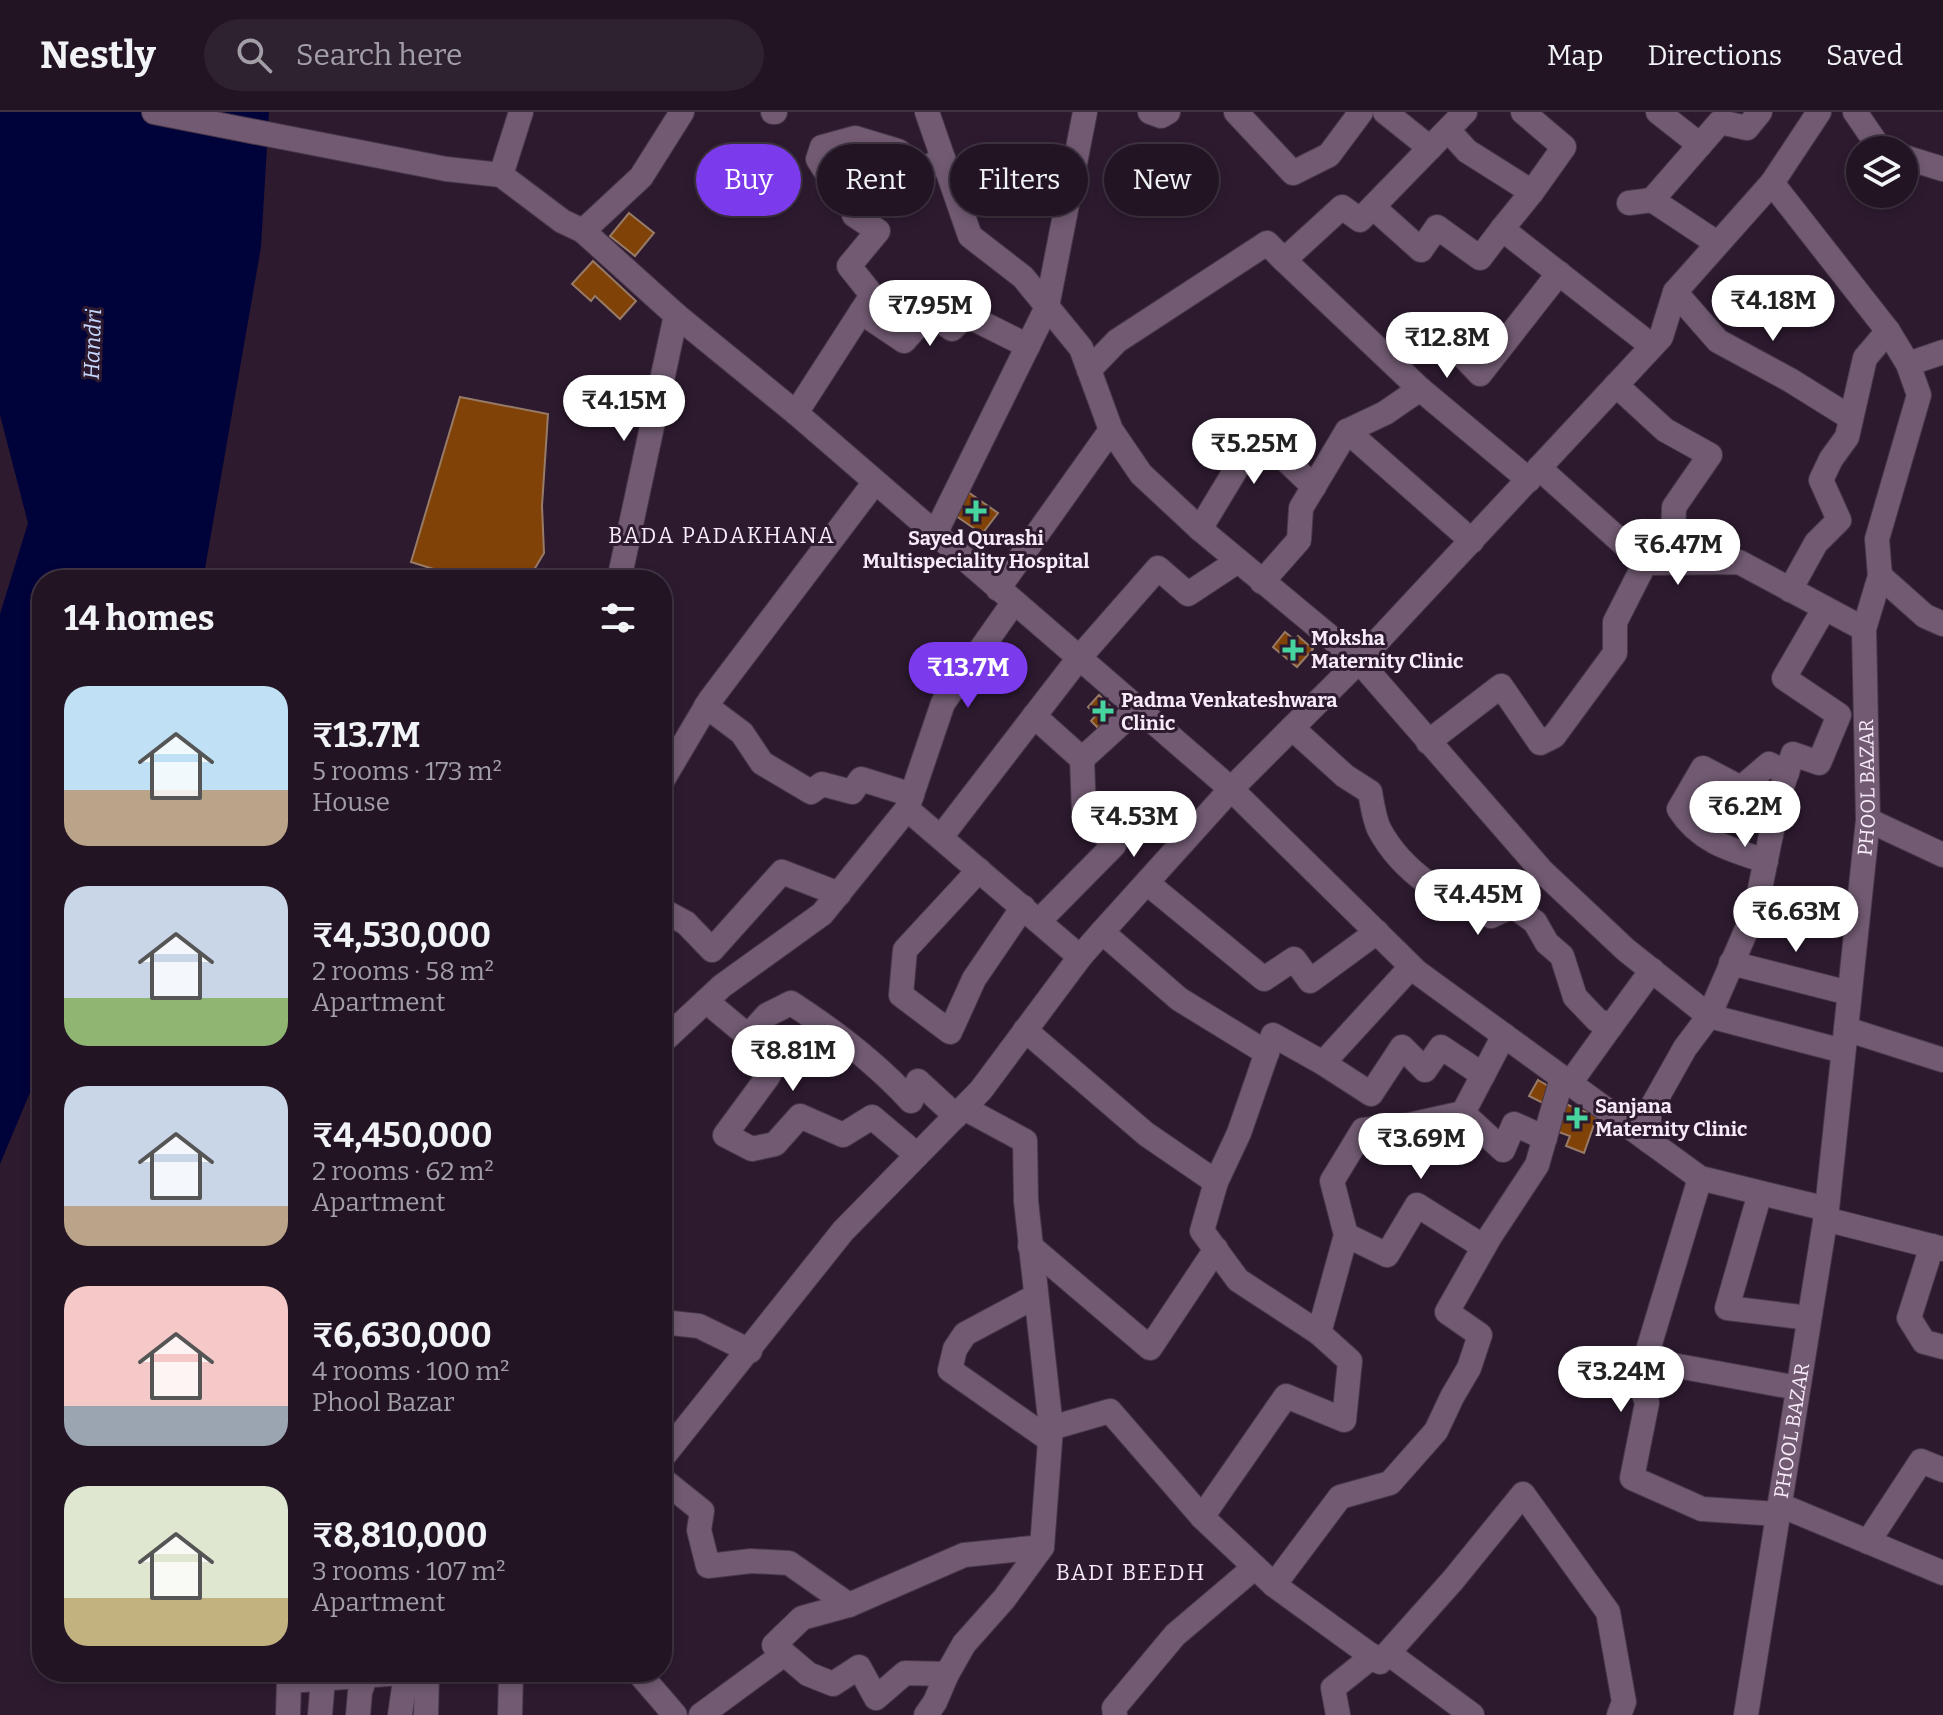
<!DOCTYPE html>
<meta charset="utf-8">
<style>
:root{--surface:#221423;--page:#2e2130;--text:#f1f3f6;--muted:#a29ea6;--line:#3f3341;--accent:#7c3aed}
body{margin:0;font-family:Bitter,serif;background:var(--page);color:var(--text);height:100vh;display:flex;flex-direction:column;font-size:30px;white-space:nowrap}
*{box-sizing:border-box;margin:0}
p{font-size:26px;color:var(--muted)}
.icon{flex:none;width:44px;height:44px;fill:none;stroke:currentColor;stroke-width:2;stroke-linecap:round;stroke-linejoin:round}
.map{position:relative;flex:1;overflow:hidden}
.sheet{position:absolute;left:32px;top:458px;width:640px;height:1112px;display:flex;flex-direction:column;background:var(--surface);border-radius:32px;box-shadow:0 4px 12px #0003,0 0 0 2px var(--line)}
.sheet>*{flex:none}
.hud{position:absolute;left:696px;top:32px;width:760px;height:72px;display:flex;gap:16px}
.tools{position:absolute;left:1846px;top:24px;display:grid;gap:16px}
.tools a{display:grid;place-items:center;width:72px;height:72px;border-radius:50%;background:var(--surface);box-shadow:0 4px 12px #0003,0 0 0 2px var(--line);font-size:40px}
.price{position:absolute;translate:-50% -68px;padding:0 18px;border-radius:28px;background:#fff;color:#222;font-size:26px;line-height:52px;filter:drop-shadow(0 2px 4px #0008)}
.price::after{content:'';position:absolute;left:50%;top:48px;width:24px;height:18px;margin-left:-12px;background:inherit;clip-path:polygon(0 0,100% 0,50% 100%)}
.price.on{background:var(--accent);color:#fff}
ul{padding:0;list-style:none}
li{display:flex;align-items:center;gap:24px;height:200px;padding:0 32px}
li span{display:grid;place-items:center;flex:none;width:224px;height:160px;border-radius:24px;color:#555}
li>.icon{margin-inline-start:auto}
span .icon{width:96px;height:96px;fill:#fffc;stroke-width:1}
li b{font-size:34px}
h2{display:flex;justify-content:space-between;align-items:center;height:96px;padding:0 32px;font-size:34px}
.tag{padding:0 28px;border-radius:36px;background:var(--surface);box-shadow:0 4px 12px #0003,0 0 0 2px var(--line);font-size:28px;line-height:72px}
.tag.on{background:var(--accent);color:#fff}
header{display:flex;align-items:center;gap:48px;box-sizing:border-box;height:112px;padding:0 40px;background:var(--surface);border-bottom:2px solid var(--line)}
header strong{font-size:38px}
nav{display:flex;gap:44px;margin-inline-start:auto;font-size:28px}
.search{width:560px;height:72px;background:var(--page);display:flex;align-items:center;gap:20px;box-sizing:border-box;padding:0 28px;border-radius:44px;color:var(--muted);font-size:30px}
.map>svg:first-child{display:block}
.water{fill:#00023a}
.building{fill:#804207;stroke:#987b67;stroke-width:2}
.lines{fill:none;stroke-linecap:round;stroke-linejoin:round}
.minor-casing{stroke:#473748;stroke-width:26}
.minor{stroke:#715a72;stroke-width:24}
.poi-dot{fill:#47d49e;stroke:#2d1a2f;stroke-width:3}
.labels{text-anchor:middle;stroke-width:6;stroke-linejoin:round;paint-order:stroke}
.poi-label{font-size:20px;font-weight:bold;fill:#f8ebf9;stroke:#2d1a2f;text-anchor:start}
.street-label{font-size:20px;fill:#f8ebf9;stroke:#2d1a2f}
.water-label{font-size:22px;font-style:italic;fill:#c7d9fe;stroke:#2d1a2f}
.neighbourhood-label{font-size:22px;letter-spacing:2px;fill:#f8ebf9;stroke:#2d1a2f}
</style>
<header>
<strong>Nestly</strong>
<div class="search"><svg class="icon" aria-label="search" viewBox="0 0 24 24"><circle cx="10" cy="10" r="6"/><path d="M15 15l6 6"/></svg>Search here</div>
<nav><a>Map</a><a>Directions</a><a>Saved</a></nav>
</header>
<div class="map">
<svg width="1943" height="1603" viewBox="0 0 1943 1603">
<rect width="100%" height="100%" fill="#2d1a2f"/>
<path class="water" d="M0,0H269L261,135L203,468H42V952L0,1052V502L28,411L0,303Z"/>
<g class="building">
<path d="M629,101L654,121L635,144L610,124Z"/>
<path d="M593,149L636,189L620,207L595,184L591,189L572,172Z"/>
<path d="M460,285L548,302L542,394L544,441L528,468H469L411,450Z"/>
<path d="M968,380L998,401L982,422L952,401Z"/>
<path d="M1285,520L1295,528L1298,524L1313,537L1297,555L1273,535Z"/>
<path d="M1099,583L1122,606L1105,623L1091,609L1096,603L1088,595Z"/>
<path d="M1538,968L1555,978L1547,993L1529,984Z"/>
<path d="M1560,990L1597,1004L1584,1041L1566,1034L1570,1024L1550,1017Z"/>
</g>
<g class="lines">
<g class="minor-casing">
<g id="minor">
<path d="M154,0L446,57L501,63L562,109L583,119L676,203L796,301L1231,677L1417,860L1700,1066L1827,1097"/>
<path d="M773,0H775"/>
<path d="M927,0L970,124L1023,165L1081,236L1111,318L1141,362L1200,417L1359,549L1542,759L1626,838L1709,904L1843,939"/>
<path d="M1150,0L1161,4L1168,0"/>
<path d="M1236,0L1293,61L1329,43L1361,0"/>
<path d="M1385,0L1430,36"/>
<path d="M1658,0L1700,33"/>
<path d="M1855,0L1881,38"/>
<path d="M1448,18L1467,39L1532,80L1564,35L1523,0"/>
<path d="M1904,45L1943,57"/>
<path d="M501,63L521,0"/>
<path d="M1652,88L1720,10L1747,16L1760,0"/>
<path d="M1629,91L1652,88L1717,131"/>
<path d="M1373,95L1421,138L1437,115L1480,146L1502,117L1652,234"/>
<path d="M1502,117L1532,80"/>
<path d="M583,119L641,65L682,0"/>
<path d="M1284,148L1420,277"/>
<path d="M1675,180L1718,229L1790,268L1851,306"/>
<path d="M861,200L904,229L929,201L952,217L966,203L1028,234"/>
<path d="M1437,217L1480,262L1559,161"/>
<path d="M1908,252L1943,240"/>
<path d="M1089,258L1117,229L1267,131L1284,148L1342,95L1360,108L1465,0"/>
<path d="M796,301L872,183L849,154L878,119L854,103L860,89L846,77L840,82L818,47L822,35L855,26L898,39L924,58L943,46"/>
<path d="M1347,319L1385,301L1420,277L1529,368"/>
<path d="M1539,356L1645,451L1739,450L1864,517"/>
<path d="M1200,417L1258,321L1314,375"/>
<path d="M935,422L1047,195L1085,0"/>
<path d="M1880,464L1925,504L1943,512"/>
<path d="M619,468L676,203"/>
<path d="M1262,470L1299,428L1301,396L1347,319L1472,429"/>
<path d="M998,477L1111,318"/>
<path d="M1790,478L1816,431L1839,408L1821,368L1831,347L1847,325L1865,246L1888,219"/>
<path d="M706,594L742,621L762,651L811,680L822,672L852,680L861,667L912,683"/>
<path d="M1034,604L1082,647L1137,597"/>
<path d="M1292,616L1345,664L1370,680C1372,691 1374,706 1379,717C1403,762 1446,786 1491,804L1513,794L1535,810L1547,831L1562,844L1575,885L1597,908L1611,914L1652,858"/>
<path d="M1428,630L1501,574L1540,631L1554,624L1615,541V510L1645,451L1673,422L1674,395L1710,343L1665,318L1616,273"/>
<path d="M662,669L710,588L875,370"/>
<path d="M907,697L943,591L1014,490"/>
<path d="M1868,708L1943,743"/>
<path d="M941,725L1079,546L1158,456L1188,482L1238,449"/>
<path d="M1766,749C1731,738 1700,730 1679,697L1703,656L1741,676L1769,652L1787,661"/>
<path d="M979,758L905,838L901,883L950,920L974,867L1023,795"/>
<path d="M1147,771L1264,867L1294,847L1310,869L1377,820"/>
<path d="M662,798L686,811L712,838L782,760L839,782"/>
<path d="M1039,809L1114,733L1084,700L1082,647"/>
<path d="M1102,820L1179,887L1267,941"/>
<path d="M1731,851L1849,881"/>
<path d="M706,889L748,924L767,903L791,891C836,920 875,950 911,989L918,969L956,1004"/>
<path d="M1846,917L1943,948"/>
<path d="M1025,918L1146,1022L1216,1070L1239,1021L1273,923L1323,951L1411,855"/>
<path d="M748,924L783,938L767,966L725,1023L752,1037L775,1032L800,1004L843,1023L872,1005L917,1043"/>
<path d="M662,930L722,874L822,802L907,697L1080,845"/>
<path d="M1323,951L1371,982L1402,935L1425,958L1441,935L1483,963"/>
<path d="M1570,971L1611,914"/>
<path d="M964,996L1025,1029L1026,1089L1051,1316L1110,1299L1202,1405L1274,1473L1340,1385L1390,1371L1436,1319L1452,1285L1469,1256L1480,1223L1447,1200L1489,1126L1537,1053L1562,966"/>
<path d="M1463,1001L1503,1038L1514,1012L1545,1026"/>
<path d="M1649,1029V1000L1685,936L1709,904L1756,796L1779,684L1793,642L1819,651L1839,603L1784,566L1824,497"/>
<path d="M1700,1066L1639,1268L1647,1291L1632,1366L1702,1397L1778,1402"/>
<path d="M1216,1070L1202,1119L1238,1168L1319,1221L1346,1123L1332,1069L1363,1018L1409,1013L1463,1001L1504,923"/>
<path d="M1760,1081L1727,1196L1809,1206"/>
<path d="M1825,1107L1943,1137"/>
<path d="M1346,1123L1387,1143L1417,1093L1484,1135"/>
<path d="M1030,1134L1150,1236L1216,1137"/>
<path d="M1932,1134L1909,1206L1924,1230L1943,1235"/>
<path d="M1036,1184L965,1222L955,1237L950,1258L1050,1328"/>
<path d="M662,1210L699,1214L750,1239"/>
<path d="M1645,1248L1798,1276"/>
<path d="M662,1346L843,1119L981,978L1080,845L1102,820L1231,677L1359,549L1661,225L1675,180L1772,71"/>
<path d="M662,1367L702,1399L699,1418L708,1454L751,1449L789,1451L849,1493L964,1443L1042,1435L1051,1316"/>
<path d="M1780,1393L1943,1461"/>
<path d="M1202,1405L1286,1284L1344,1308L1350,1249L1319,1221"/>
<path d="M1868,1430L1921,1349L1943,1358"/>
<path d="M1274,1473L1380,1550L1453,1468L1523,1382L1608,1500L1624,1590L1619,1603"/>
<path d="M849,1493L802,1506L774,1533L808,1562L833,1572L859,1555L876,1586L905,1561L947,1562L964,1532L1004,1487L1042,1435"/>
<path d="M1388,1541L1472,1603"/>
<path d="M638,1560L675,1603"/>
<path d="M288,1603L289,1569L417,1560"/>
<path d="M320,1603L323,1567"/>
<path d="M358,1603L360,1580L367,1560"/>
<path d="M400,1603L406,1561"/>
<path d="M426,1603L427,1560"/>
<path d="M510,1603L511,1560"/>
<path d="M701,1603L784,1542"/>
<path d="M926,1603L935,1590L947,1562"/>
<path d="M1115,1603L1114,1596L1175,1523L1255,1455"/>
<path d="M1338,1603L1333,1576L1373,1544"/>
<path id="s1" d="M1746,1603L1827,1097L1868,708L1864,517L1880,464L1877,427L1919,283L1908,252L1888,219L1772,71L1819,0"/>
</g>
</g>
<use href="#minor" class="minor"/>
</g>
<g class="poi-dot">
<path d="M972 387h8v8h8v8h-8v8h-8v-8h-8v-8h8z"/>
<path d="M1289 526h8v8h8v8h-8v8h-8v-8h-8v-8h8z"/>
<path d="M1099 587h8v8h8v8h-8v8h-8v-8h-8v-8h8z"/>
<path d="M1573 994h8v8h8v8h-8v8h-8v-8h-8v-8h8z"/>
</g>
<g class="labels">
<g class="poi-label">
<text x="976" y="433" text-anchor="middle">Sayed Qurashi<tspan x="976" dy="23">Multispeciality Hospital</tspan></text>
<text x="1311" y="533">Moksha<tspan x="1311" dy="23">Maternity Clinic</tspan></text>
<text x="1121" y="595">Padma Venkateshwara<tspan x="1121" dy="23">Clinic</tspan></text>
<text x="1595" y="1001">Sanjana<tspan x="1595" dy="23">Maternity Clinic</tspan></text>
</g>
<g class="street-label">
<text dy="7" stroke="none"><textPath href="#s1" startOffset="936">PHOOL BAZAR</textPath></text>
<text dy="7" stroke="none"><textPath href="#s1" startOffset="288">PHOOL BAZAR</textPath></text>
</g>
<g class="water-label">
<text transform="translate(92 232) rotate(-88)" y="8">Handri</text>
</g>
<g class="neighbourhood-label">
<text x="722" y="431">BADA PADAKHANA</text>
<text x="1131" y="1468">BADI BEEDH</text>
</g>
</g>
</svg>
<div class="tools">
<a><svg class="icon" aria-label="layers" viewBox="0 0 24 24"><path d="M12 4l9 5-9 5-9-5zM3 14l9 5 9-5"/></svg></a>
</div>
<b class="price" style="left:1773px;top:231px">₹4.18M</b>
<b class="price" style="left:930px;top:236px">₹7.95M</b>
<b class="price" style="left:1447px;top:268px">₹12.8M</b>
<b class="price" style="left:624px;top:331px">₹4.15M</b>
<b class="price" style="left:1254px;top:374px">₹5.25M</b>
<b class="price" style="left:1678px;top:475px">₹6.47M</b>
<b class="price on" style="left:968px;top:598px">₹13.7M</b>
<b class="price" style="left:1745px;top:737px">₹6.2M</b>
<b class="price" style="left:1134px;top:747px">₹4.53M</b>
<b class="price" style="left:1478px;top:825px">₹4.45M</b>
<b class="price" style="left:1796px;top:842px">₹6.63M</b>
<b class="price" style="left:793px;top:981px">₹8.81M</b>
<b class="price" style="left:1421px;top:1069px">₹3.69M</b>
<b class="price" style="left:1621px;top:1302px">₹3.24M</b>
<div class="hud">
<a class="tag on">Buy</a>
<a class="tag">Rent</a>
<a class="tag">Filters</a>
<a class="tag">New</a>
</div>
<section class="sheet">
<h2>14 homes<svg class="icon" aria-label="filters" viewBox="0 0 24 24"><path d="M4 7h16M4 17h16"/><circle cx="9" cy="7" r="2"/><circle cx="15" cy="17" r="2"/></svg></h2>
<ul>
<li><span style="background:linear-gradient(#bfe0f5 65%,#b9a48a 0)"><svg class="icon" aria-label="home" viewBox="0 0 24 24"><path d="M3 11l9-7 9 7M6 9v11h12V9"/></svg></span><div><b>₹13.7M</b><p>5 rooms · 173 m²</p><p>House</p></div></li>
<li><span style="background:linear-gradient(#c9d6e8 70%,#8fb573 0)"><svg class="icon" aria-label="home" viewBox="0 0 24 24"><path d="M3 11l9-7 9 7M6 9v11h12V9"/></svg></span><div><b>₹4,530,000</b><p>2 rooms · 58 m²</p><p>Apartment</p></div></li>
<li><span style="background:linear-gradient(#c9d6e8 75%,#b9a48a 0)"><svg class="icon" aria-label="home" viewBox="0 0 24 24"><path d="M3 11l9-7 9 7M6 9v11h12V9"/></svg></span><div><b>₹4,450,000</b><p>2 rooms · 62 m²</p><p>Apartment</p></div></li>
<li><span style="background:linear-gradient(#f6c9c9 75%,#9aa5b1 0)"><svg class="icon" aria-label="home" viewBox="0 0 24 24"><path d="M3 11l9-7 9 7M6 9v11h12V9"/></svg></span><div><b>₹6,630,000</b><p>4 rooms · 100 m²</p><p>Phool Bazar</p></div></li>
<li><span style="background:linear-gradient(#dfe7d0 70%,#c2b280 0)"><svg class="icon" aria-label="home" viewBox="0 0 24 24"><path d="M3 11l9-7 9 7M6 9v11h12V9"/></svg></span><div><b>₹8,810,000</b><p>3 rooms · 107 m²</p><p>Apartment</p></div></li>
</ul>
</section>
</div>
